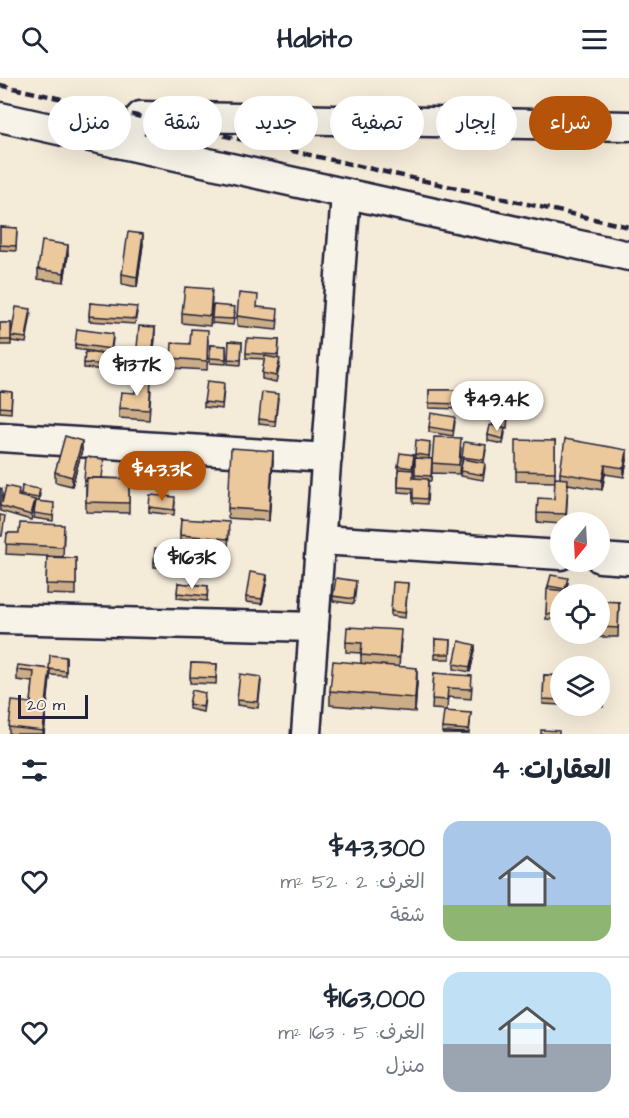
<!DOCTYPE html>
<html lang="ar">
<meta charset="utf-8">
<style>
:root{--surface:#fff;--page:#f6f6f7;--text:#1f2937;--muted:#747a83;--line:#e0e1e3;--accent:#b45309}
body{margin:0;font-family:"Architects Daughter","Playpen Sans Arabic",sans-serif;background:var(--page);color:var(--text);direction:rtl;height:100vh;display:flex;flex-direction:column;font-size:22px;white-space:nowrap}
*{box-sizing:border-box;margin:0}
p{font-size:20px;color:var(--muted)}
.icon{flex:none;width:33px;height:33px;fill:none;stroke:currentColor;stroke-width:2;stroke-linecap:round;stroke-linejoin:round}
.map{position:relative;height:656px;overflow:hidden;direction:ltr}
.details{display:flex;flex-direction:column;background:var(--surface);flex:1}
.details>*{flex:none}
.hud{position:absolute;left:18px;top:18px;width:594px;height:54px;direction:rtl;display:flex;gap:12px}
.needle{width:39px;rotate:198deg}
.buttons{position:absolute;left:550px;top:434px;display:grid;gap:12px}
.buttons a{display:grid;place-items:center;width:60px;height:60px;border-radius:50%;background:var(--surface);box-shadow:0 6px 24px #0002;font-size:30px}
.scale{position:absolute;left:18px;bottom:15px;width:70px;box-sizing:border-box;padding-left:6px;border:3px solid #22223b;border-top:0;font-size:16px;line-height:21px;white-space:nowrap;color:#22223b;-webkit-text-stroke:4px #f7f3e8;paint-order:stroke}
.price{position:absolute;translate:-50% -51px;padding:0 14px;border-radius:21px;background:#fff;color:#222;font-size:20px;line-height:39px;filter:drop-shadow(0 2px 3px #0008)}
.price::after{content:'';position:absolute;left:50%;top:36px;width:18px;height:14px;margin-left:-9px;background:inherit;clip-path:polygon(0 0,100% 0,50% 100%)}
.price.on{background:var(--accent);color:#fff}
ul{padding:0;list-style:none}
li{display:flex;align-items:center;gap:18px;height:150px;padding:0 18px}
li+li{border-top:2px solid var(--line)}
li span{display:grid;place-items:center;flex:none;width:168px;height:120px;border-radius:18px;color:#555}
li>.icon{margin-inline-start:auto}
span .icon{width:72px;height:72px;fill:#fffc;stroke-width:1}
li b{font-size:26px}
h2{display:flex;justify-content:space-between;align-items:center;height:72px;padding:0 18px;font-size:26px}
.pill{padding:0 21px;border-radius:27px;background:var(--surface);box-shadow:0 6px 24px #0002;font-size:21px;line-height:54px}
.pill.on{background:var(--accent);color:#fff}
header{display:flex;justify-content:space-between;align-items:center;height:78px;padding:0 18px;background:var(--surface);font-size:27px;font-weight:700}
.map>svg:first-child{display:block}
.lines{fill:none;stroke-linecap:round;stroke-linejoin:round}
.minor-casing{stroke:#22223b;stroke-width:33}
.minor{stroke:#f7f3e8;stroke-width:28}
.rail{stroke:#22223b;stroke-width:4.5;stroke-dasharray:9 4.5;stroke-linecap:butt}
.wall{fill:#cbad87;stroke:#22223b;stroke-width:1.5}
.shaded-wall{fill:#a58d6e;stroke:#22223b;stroke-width:1.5}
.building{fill:#ecc99d;stroke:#22223b;stroke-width:1.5}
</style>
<header><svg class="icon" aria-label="menu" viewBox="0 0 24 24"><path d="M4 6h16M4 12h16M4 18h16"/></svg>Habito<svg class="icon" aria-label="search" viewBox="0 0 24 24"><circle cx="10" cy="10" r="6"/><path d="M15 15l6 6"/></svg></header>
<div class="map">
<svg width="629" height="656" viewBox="0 0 629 656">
<rect width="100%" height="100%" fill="#f5ebd9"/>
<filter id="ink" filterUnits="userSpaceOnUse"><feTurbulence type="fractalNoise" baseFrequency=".0167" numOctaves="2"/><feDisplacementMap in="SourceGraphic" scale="12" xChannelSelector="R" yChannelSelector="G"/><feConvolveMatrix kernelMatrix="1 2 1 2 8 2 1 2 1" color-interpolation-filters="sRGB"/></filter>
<g filter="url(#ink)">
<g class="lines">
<g class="minor-casing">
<g id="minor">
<path d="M0,39L629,178"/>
<path d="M116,65L141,38L629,48"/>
<path d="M0,359L327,380"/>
<path d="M321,462L561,477"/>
<path d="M600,480L629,482"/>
<path d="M0,541L314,549"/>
<path d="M306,656L346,116"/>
</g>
</g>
<use href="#minor" class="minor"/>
<path class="rail" d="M0,7L629,149"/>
</g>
<g class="wall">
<path d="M0,149L17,150L16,173L0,172Z"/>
<path d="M143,166L137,209L122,206V196Z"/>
<path d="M68,177L64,204L38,201V191Z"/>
<path d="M212,221L210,248L182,245V235Z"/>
<path d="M90,225L137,234L135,246L89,243Z"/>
<path d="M213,227L235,234L233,247L212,245Z"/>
<path d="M258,229L278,240L277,252L237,248V238Z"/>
<path d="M31,236L26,265L11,263V258Z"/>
<rect x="0" y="245" width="11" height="22"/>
<path d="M155,259L151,302L135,300V291Z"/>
<path d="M113,261L111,276L75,271V266Z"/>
<path d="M208,262L207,292L171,290V280L190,266Z"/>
<path d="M279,262L278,281L280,286L276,304L262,301V295L265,281L246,280V275Z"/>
<path d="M229,263L242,264L241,287L228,286Z"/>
<path d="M210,267L226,268V286L210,285Z"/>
<path d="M109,282L107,292L84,290V285Z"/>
<path d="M224,310L222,331L204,329V324Z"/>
<path d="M151,312L149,342L119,340V330Z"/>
<path d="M429,312H459V331L429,330Z"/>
<path d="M0,313L12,314L11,335L0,334Z"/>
<path d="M493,314L530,315V338H508L507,350L503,349L505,355L503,366L488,363V357L493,347Z"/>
<path d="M278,321L275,348L259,346V341Z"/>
<path d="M455,344L453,358L429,354V349Z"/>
<path d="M555,363V404L516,403V393Z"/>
<path d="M430,369L429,381H432L461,370L459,396L432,395V386L431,403H428L427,426L413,425V415L398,414V388L414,382L413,392V400H415V376Z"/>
<path d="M82,372L72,408L55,404V394Z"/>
<path d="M486,372L484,384L485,390L483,402L460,398L462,384V379Z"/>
<path d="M627,382L624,399L605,396L602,412L568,406L566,444H561V446L537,444V435L554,421L560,400V395Z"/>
<path d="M273,383L269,443L228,440V430Z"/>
<path d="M103,400L129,401V435L86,434V407H84V402Z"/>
<path d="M22,408L40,416L39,423L54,430L53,443L34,440L36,425H35L31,442L0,433V410L2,424L19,416V419H21Z"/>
<path d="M175,424L174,437L149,434V429Z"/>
<path d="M181,441L229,453L228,470L199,468L198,480L179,477Z"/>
<path d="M7,455L64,457L63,479L6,476Z"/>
<path d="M172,472L171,490L154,489V484Z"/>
<path d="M47,479L76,480V517L46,516Z"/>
<path d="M267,502L262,526L246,524V519Z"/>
<path d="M178,505L208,508L207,523L177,520Z"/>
<path d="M408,505L405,540L391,538V533Z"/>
<path d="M568,505L566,512L561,516V542L546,541L548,508Z"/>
<path d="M356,508L354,526L333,523V518Z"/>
<path d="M600,523L619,524L618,559H589V555H600Z"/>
<path d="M435,561L451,562L450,581H435Z"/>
<path d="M401,562L399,589L417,604L415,634L330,627V613L361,586V575L346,574V564Z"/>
<path d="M475,572L470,594L454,591V586Z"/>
<path d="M66,579V598L50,597L44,656H9V649L31,625L33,604L17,602V592L49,591Z"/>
<path d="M191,585L217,586L216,606L190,605Z"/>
<path d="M434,595L472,608L471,621L448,619L447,632L432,631Z"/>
<path d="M544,597L561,598L560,627L543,626Z"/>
<path d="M261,604L258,630L237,627V622Z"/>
<path d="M600,610L604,616L603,629L580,627H600Z"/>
<path d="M205,620L203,634L189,631V626Z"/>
<path d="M471,635L469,656H443L442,655V650Z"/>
</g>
<g class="shaded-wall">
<path d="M143,156V166L137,209V199Z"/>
<path d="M68,167V177L64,204V195Z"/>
<path d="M155,249V259L151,302V292Z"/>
<path d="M82,363V372L72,408V399Z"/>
<path d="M627,372V382L624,399V390Z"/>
<path d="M273,373V383L269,443V433Z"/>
<path d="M605,387V396L602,412V402Z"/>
<path d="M267,497V502L262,526V521Z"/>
<path d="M475,567V572L470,594V589Z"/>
<path d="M417,590V604L415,634V620Z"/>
<path d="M50,591V601L44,656H43Z"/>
</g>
<g class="building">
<path d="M0,149L17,150L16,168L0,167Z"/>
<path d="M128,154L143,156L137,199L122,196Z"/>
<path d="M42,163L68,167L64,195L38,191Z"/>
<path d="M185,209L212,211L210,238L182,235Z"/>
<path d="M239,215L258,217L257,229L278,231L277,243L237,238Z"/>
<path d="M90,225L137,229L135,241L89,238Z"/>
<path d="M213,227L235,229L233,241L212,240Z"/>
<path d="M16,229L31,231L26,260L11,258Z"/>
<rect x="0" y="245" width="11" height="17"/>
<path d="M139,248L155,249L151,292L135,291Z"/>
<path d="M77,251L113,256L111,271L75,266Z"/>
<path d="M191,251L208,252L207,283L171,280L172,265L190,266Z"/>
<path d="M247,260L279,262L278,277L246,275Z"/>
<path d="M229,263L242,264L241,282L228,281Z"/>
<path d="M210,267L226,268V281L210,280Z"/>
<path d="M85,274L109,277L107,287L84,285Z"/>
<path d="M265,278L280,281L276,298L262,295Z"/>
<path d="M136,301L151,303L149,332L119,330L121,314L135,315Z"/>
<path d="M207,303L224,305L222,326L204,324Z"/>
<path d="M429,312H459V326L429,325Z"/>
<path d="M0,313L12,314L11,330L0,329Z"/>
<path d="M262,314L278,316L275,343L259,341Z"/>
<path d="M493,314L530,315V328H508L507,340L493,339Z"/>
<path d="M431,335L455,339L453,353L429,349Z"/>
<path d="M490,347L505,350L503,361L488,357Z"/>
<path d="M65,358L82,363L72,399L55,394Z"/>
<path d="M434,359L461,360L459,387L432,385Z"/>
<path d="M565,361L627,372L624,390L605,387L602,402L560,395Z"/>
<path d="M416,362L430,364L429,378L415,376Z"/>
<path d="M516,362L555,363V394L516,393Z"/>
<path d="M464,364L486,367L484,382L462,379Z"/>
<path d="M231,370L273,373L269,433L228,430Z"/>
<path d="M400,375L414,377L412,390L398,388Z"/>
<path d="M86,379L104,381L102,400H87V402H84Z"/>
<path d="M415,380L432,381L431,398L415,397Z"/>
<path d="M463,381L485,385L483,397L460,393Z"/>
<path d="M399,391L413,392V400L428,401L427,421L413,420V410L398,409Z"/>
<path d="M87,400L129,401V425L86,424Z"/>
<path d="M555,400L568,401L566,436L537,435L538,420L554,421Z"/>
<path d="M6,408L19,411L18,418L35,422L31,437L0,428V410L2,411V425Z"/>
<path d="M22,408L40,411L38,420L21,417Z"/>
<path d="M150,417L175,419L174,432L149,429Z"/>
<path d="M36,423L54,425L53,438L34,435Z"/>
<path d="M0,437L5,438L2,458H0Z"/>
<path d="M181,441L229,444L228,461L180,457Z"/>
<path d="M20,445L64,447L63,469L6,466L7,455H19Z"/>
<path d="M180,463L199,466L198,475L179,472Z"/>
<path d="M155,470L172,472L171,485L154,484Z"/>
<path d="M47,479L76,480V507L46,506Z"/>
<path d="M250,494L267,497L262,521L246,519Z"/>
<path d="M551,497L568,500L565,511L548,508Z"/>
<path d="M336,500L356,503L354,521L333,518Z"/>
<path d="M393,504L408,505L405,535L391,533Z"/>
<path d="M178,505L208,508L207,518L177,515Z"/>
<path d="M547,511L566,513V516H561V537L546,536Z"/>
<path d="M600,523L619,524L618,550L600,549Z"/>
<path d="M347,549L401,552L399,580L361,577L362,565L346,564Z"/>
<path d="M435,561L451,562L450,576H435Z"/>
<path d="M459,563L475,567L470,589L454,586Z"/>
<path d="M50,577L66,579V593L49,591Z"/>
<path d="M333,583L417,590L415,620L330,613Z"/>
<path d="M191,585L217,586L216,600L190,599Z"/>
<path d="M18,587L50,591L43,653L9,649L12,623L31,625L34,594L17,592Z"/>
<path d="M434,595L472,598L471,611L448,610L447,622L432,621Z"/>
<path d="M240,596L261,599L258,624L237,622Z"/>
<path d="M544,597L561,598L560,622L543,621Z"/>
<path d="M600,610L604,611L603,624H600Z"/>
<path d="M192,612L205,615L203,629L189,626Z"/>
<path d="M444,633L471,635L469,652L442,650Z"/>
<path d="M541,652L559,653V656H541Z"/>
<path d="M443,654L468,655V656H443Z"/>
</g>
</g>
</svg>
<div class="buttons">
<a><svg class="needle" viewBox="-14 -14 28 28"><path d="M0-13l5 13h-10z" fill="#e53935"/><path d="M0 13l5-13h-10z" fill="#747a83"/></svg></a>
<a><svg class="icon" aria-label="locate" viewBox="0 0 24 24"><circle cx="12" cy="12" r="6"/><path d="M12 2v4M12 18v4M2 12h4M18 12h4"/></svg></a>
<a><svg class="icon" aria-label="layers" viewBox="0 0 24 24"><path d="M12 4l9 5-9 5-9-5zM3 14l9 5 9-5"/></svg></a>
</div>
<div class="scale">20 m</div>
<b class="price" style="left:137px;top:319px">$137K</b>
<b class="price" style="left:497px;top:354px">$49.4K</b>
<b class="price on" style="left:162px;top:424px">$43.3K</b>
<b class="price" style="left:192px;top:512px">$163K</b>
<div class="hud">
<a class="pill on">شراء</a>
<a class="pill">إيجار</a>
<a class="pill">تصفية</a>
<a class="pill">جديد</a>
<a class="pill">شقة</a>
<a class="pill">منزل</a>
</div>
</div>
<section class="details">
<h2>العقارات: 4<svg class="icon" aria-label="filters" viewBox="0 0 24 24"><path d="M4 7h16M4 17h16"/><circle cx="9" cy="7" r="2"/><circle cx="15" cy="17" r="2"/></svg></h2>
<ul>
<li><span style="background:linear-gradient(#a9c7e8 70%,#8fb573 0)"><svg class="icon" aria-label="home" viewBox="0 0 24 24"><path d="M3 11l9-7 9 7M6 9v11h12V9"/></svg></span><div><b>$43,300</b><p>الغرف: 2 · 52 m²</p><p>شقة</p></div><svg class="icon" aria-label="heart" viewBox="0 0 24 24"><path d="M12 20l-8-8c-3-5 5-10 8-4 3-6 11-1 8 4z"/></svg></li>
<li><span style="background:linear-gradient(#bfe0f5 60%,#9aa5b1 0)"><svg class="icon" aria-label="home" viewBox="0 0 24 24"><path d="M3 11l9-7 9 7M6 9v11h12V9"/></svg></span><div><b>$163,000</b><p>الغرف: 5 · 163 m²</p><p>منزل</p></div><svg class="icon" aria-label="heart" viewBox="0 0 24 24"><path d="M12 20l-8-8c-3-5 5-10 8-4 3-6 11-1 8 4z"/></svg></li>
</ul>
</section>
